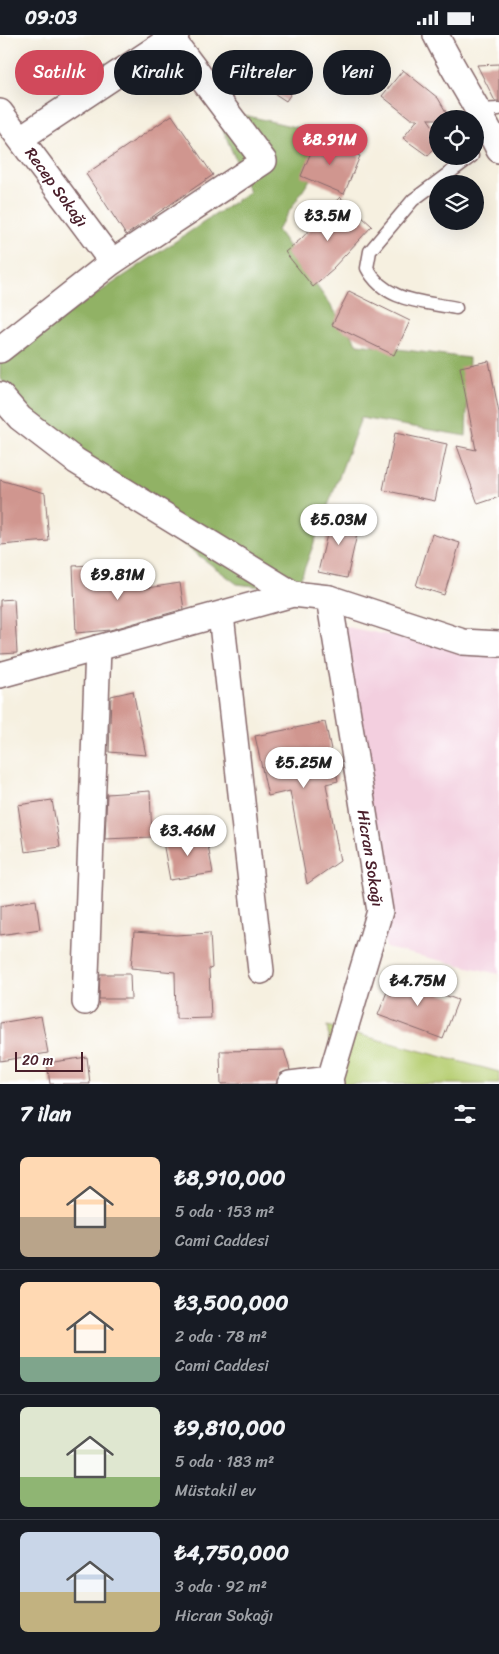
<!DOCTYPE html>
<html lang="tr">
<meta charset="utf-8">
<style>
:root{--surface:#171b24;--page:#20242c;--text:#f1f3f6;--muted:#9ea1a6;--line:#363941;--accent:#d1495b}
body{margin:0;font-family:Sriracha,sans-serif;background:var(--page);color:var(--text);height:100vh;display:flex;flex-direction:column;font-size:19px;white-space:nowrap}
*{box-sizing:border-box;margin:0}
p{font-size:16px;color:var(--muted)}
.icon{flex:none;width:28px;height:28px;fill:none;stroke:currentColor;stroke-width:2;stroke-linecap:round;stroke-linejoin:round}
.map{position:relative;height:1049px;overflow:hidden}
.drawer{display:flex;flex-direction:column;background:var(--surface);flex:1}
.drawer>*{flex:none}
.top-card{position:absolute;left:15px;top:15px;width:470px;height:45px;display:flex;gap:10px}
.fabs{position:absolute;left:429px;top:75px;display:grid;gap:10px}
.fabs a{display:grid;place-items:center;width:55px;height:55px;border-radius:50%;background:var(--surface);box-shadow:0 5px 20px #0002;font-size:25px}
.scale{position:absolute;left:15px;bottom:12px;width:68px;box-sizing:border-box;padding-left:5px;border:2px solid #4a1f2b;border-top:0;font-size:14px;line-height:18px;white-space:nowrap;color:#4a1f2b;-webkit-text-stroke:4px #fff;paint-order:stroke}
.price{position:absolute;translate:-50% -42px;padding:0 11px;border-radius:18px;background:#fff;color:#222;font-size:16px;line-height:32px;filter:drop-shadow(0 1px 2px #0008)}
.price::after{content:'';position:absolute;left:50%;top:30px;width:15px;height:11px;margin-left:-8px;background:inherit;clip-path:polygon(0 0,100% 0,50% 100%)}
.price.current{background:var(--accent);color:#fff}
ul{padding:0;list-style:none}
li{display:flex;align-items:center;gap:15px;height:125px;padding:0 20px}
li+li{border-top:1px solid var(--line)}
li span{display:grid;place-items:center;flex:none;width:140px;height:100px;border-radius:8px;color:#555}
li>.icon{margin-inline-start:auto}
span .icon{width:60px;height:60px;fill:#fffc;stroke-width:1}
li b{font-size:21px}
h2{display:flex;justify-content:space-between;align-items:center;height:60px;padding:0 20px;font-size:21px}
.chip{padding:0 18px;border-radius:22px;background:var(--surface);box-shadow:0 5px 20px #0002;font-size:18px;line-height:45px}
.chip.current{background:var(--accent);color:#fff}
.status{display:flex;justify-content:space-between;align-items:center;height:35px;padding:0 25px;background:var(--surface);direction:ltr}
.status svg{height:14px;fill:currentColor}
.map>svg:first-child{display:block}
.built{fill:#f3cfdf}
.green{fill:#b7cf73;stroke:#80774f}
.forest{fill:#91b265;stroke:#6e6848}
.building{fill:#d0968f}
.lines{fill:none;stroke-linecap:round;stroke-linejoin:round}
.lane-casing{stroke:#86686a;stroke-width:15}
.street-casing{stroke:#86686a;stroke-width:28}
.lane{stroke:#fff;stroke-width:12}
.street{stroke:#fff;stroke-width:25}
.labels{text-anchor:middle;stroke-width:4;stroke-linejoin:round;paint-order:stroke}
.street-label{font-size:16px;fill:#4a1f2b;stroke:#fff}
</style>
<div class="status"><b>09:03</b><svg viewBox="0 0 49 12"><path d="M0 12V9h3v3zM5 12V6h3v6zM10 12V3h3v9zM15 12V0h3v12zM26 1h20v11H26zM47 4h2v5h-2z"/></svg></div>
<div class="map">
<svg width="499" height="1049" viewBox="0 0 499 1049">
<rect width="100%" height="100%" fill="#fff"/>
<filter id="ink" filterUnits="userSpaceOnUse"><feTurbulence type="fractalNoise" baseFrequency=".02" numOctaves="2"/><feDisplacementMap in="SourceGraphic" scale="10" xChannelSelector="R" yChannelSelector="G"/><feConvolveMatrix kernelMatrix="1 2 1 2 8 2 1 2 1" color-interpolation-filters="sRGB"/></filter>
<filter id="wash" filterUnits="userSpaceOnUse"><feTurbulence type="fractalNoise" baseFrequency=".0096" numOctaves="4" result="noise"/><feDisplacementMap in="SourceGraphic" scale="20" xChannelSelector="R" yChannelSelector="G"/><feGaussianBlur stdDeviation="1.12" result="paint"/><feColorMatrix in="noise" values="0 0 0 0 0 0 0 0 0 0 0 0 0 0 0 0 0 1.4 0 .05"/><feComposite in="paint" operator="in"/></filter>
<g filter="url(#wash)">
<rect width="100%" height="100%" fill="#f6f0e0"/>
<path class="built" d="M325,588L499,621V939L386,913Z"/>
<path class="green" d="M327,991L499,1037V1049H336Z"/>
<path class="forest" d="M214,73L338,102L277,195L358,309L469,323L466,401L361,383L296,556L237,549L34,398L0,342V324L249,157Z"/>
<g id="blocks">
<g class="building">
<path d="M274,23L302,42L286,66L257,47Z"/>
<path d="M499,29V66H495L477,30Z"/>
<path d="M403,35L438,63L450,84H428L438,99V108L428,121L403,103L418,84H411L382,61Z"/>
<path d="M172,80L213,140L126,200L86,139Z"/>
<path d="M317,103L360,121L344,159L301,141Z"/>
<path d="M340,162L372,191L333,233L334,234L313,252L285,217L301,204Z"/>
<path d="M349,256L410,286L394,320L332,290Z"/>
<path d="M489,326L499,378V462L478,469L457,411L476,415L460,332Z"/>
<path d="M395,398L447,409L435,466L383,455Z"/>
<path d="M0,445L45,458L49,506L0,510Z"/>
<path d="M332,479L360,486L347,543L318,537Z"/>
<path d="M432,499L460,508L444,560L416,551Z"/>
<path d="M109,529V552L140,549L141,554L180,548L184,574L110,595L76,598L73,531Z"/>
<path d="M14,564L17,618L0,619V565Z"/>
<path d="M133,656L146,720L109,717L111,661Z"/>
<path d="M325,687L338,746L326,749L340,826L307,849L290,756L268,761L255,701Z"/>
<path d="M150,756L152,802L105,804L107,759Z"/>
<path d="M52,765L60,812L25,817L18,770Z"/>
<path d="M206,800L213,838L170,845L163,807Z"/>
<path d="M36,865L40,894L0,900V871Z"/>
<path d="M134,897L176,900L210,898L212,933L209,934L211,983L176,984L175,937L131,933Z"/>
<path d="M100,939H130L131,964H99Z"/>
<path d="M393,941L458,965L443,1004L378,980Z"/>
<path d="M41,981L48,1018L0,1026V988Z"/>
<path d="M284,1015L290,1035L281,1038L276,1049H221L220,1016Z"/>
<path d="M87,1022L90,1049H50L47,1028Z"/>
</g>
</g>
</g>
<g filter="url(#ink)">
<use href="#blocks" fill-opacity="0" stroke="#86686a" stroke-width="1"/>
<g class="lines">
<g class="lane-casing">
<g id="lane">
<path d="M479,75L499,74"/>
<path d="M456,273C421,266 385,267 367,233L370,216L413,165L472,121"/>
</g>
</g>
<g class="street-casing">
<g id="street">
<path d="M436,0C455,39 480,75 499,115"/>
<path d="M0,77L112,227"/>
<path d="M21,103L176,0"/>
<path d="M0,315L112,227L264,126L169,0"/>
<path d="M0,360L20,383L76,426L293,559"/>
<path d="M329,563L380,876L330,1044L331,1049"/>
<path d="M221,580L261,936"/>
<path d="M0,640L293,559L329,563L463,607L499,609"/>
<path d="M85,967L98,613"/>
<path d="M290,1049L330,1044"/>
</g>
</g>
<use href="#lane" class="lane"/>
<use href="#street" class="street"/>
</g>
</g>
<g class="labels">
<g class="street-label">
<text transform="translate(57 152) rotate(54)" y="6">Recep Sokağı</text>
<text transform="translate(371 823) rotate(81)" y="6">Hicran Sokağı</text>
</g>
</g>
</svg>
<div class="fabs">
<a><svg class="icon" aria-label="locate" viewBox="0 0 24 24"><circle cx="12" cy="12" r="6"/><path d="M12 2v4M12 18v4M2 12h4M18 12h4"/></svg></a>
<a><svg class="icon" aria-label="layers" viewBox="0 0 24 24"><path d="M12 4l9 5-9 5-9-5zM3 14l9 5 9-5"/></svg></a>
</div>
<div class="scale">20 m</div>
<b class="price current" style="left:330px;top:131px">₺8.91M</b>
<b class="price" style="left:328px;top:207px">₺3.5M</b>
<b class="price" style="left:339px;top:511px">₺5.03M</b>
<b class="price" style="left:118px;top:566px">₺9.81M</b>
<b class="price" style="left:304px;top:754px">₺5.25M</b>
<b class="price" style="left:188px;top:822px">₺3.46M</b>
<b class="price" style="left:418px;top:972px">₺4.75M</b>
<div class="top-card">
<a class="chip current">Satılık</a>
<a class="chip">Kiralık</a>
<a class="chip">Filtreler</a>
<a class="chip">Yeni</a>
</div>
</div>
<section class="drawer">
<h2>7 ilan<svg class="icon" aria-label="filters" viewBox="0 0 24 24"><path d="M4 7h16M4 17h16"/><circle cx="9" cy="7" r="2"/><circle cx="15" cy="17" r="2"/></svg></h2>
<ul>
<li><span style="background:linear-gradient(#ffd9b3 60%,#b9a48a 0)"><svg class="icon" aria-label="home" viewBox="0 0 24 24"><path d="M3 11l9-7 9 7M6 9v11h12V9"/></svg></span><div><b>₺8,910,000</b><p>5 oda · 153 m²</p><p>Cami Caddesi</p></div></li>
<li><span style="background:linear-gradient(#ffd9b3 75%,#7fa58c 0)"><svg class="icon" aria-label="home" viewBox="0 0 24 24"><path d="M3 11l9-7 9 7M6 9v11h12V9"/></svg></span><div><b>₺3,500,000</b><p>2 oda · 78 m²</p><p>Cami Caddesi</p></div></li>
<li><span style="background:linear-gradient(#dfe7d0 70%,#8fb573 0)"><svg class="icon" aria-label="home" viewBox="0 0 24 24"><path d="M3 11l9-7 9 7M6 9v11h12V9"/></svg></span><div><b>₺9,810,000</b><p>5 oda · 183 m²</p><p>Müstakil ev</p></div></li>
<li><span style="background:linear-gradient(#c9d6e8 60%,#c2b280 0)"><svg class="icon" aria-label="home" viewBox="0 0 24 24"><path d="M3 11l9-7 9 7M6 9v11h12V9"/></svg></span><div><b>₺4,750,000</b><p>3 oda · 92 m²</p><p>Hicran Sokağı</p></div></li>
</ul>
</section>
